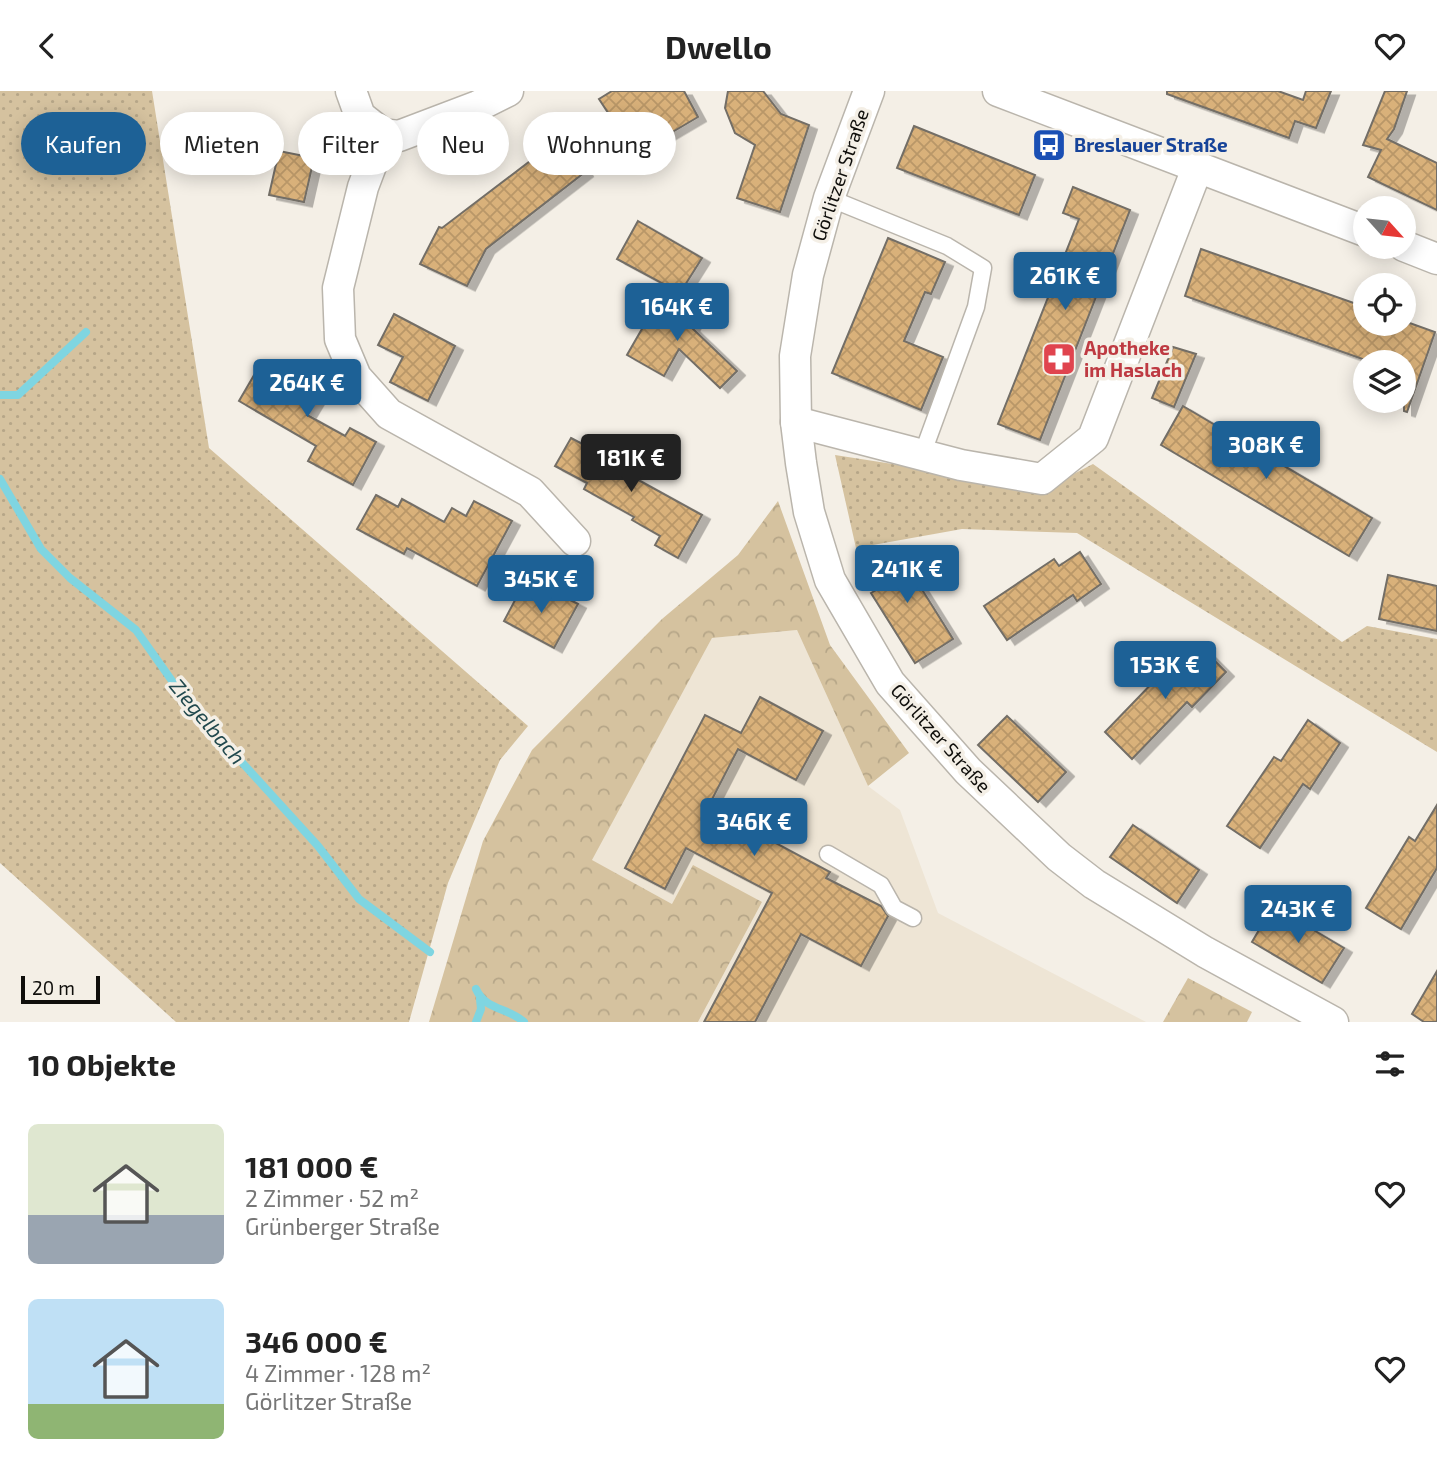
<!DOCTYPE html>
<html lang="de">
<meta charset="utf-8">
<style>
:root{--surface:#fff;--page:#f2f2f2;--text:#222;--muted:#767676;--accent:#1d6196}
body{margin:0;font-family:"Exo 2",sans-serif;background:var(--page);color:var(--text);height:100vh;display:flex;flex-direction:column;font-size:26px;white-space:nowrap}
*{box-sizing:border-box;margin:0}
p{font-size:23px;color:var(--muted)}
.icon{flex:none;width:38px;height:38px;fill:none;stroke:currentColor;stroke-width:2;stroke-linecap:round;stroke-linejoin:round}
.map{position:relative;height:931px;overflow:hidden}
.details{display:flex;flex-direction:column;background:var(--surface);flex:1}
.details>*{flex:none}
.guide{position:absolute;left:21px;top:21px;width:700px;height:63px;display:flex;gap:14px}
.needle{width:46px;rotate:117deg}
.fabs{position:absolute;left:1353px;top:105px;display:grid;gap:14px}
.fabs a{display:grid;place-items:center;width:63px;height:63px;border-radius:50%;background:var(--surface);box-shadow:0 4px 18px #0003;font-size:35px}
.scale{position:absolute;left:21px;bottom:18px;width:79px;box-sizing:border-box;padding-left:7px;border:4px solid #0f0e0b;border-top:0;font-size:19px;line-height:24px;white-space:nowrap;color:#0f0e0b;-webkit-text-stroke:5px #f4efe6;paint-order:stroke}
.price{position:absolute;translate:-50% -60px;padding:0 16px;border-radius:7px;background:var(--accent);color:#fff;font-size:23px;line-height:46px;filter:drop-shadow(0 2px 4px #0008)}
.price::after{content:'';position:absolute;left:50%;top:42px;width:21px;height:16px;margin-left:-10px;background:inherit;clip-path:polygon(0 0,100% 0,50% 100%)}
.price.current{background:#222;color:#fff}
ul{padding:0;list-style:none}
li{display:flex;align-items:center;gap:21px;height:175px;padding:0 28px}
li span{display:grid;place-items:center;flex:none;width:196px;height:140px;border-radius:10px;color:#555}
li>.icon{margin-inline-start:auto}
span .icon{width:84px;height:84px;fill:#fffc;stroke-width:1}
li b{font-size:30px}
h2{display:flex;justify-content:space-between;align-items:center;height:84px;padding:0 28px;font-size:30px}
.chip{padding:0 24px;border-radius:32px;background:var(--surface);box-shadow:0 4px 18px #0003;font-size:24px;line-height:63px}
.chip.current{background:var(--accent);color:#fff}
header{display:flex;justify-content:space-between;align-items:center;height:91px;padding:0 28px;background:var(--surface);font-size:32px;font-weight:700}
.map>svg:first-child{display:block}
.built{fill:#eee5d5}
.grass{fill:url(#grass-dots)}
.forest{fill:url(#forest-crowns)}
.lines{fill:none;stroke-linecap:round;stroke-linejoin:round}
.stream{stroke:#7fd5e1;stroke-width:8}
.building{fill:url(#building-cross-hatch);stroke:#736e66;stroke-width:2;filter:url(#shadow)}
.service-casing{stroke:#bab5ac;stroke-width:19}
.minor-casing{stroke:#bab5ac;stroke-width:33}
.service{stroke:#fff;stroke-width:16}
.minor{stroke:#fff;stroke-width:30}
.labels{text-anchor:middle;stroke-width:7;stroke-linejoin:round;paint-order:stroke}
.transit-label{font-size:19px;font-weight:bold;fill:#164399;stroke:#f4efe6;text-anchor:start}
.street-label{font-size:19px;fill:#0f0e0b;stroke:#f4efe6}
.health-label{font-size:19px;font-weight:bold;fill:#be3a42;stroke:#f4efe6;text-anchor:start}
.water-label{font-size:21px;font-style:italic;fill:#21494e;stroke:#f4efe6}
</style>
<header><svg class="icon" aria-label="back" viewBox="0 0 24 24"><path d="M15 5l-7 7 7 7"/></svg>Dwello<svg class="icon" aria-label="heart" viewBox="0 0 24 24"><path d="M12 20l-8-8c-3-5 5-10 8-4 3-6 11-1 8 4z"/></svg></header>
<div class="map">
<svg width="1437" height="931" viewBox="0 0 1437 931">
<defs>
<pattern id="grass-dots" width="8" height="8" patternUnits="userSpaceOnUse" patternTransform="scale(1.75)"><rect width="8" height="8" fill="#d5c29f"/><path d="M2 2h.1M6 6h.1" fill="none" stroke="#b6a688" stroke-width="1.8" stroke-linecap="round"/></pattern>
<pattern id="forest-crowns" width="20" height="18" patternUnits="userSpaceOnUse" patternTransform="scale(1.75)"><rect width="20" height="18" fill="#d5c29f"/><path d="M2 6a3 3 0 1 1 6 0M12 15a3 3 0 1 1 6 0" fill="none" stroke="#b6a688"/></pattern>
<pattern id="building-cross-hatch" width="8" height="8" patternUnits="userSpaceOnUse" patternTransform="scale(1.75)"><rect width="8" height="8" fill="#d9b17a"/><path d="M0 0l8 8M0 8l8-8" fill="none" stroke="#b99768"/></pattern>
<filter id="shadow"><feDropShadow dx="8" dy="4.5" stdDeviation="0" flood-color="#0004"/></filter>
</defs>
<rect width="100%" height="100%" fill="#f4efe6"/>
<path class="built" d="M797,539L868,695L900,719L938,822L1146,931H698L762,811L672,813L591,769L712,547Z"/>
<g class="grass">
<path d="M0,0H152L209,357L528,635L500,669L448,792L409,931H176L0,772Z"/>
<path d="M835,364L1046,397L1093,373L1342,551L1367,535L1437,548V661L1077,442L962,438L856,457Z"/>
</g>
<g class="forest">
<path d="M778,410L830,554L909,662L868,695L797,539L712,547L592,769L672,813L693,774L762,811L698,931H429L483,750L532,659L662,528L738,464Z"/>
<path d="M1188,887L1252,921L1247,931H1163Z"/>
</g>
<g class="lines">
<g class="stream">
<path d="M0,304H18L86,241"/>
<path d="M0,388L41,458L70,487L136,539L187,611L318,755L359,808L430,861"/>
<path d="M476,898C486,920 508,916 524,931"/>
<path d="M476,931L481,918L480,908"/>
</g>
</g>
<g class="building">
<path d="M612,0H684L698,26L635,63L599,8Z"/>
<path d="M728,0H763L781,23L809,34L780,121L737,107L755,54L735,42L725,17Z"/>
<path d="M1167,0H1278L1303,9L1306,0H1331L1316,37L1295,30L1289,47L1167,3Z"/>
<path d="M1385,0H1407L1394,38L1387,48L1437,72V119L1368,86L1381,59L1363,54Z"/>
<path d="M914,35L1035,84L1019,124L897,77Z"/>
<path d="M559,48L585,81L486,158L467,195L420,173L439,136L442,137Z"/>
<path d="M279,60L314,67L304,111L269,104Z"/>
<path d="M1073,96L1130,119L1040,349L998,333L1079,128L1063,122Z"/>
<path d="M638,130L702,167L680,202L617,168Z"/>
<path d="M888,147L945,171L931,203L925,201L904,250L943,266L921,319L832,282Z"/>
<path d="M1201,158L1365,216V233H1404V230L1435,241L1407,321L1404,320V271H1371L1185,205Z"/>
<path d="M662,203L699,223L691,236L737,280L720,297L679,258L664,285L627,264Z"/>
<path d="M394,223L455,255L428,310L390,291L403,266L378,254Z"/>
<path d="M1173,256L1196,263L1174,316L1152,307Z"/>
<path d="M288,270L326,292L307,324L345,345L350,337L376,351L353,394L308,370L316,355L239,310L261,272L281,283Z"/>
<path d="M1183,315L1372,427L1349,465L1161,354Z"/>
<path d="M571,347L603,364L609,353L630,365L622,380L702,424L678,467L655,454L660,445L632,429L634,426L584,398L587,392L555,375Z"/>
<path d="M376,404L398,416L402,408L444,431L452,417L466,425L474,410L512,430L477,495L407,457L404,463L357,438Z"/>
<path d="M899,455L915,479L911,481L953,548L915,572L871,502L878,498L864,477Z"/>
<path d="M1080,461L1101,493L1077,510L1073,504L1007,549L984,515L1054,468L1059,475Z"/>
<path d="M1388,484L1437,495V540L1379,528Z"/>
<path d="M523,494L548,507L551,499L578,513L554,557L504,530Z"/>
<path d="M1198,553L1226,581L1192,616L1187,611L1132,668L1105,641L1160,584L1164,588Z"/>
<path d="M760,606L823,640L796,689L738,658L708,716L830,781L826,787L881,815L888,825L861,875L801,843L755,931H704L772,802L686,757L665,798L625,777L705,624L741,642Z"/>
<path d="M1007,625L1066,681L1038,711L978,654Z"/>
<path d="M1308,629L1340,652L1310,698L1303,693L1260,757L1227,735L1274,666L1281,670Z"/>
<path d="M1437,714V777L1401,838L1366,817L1409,746L1415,750Z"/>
<path d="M1133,734L1199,779L1177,812L1110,766Z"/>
<path d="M1273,815L1344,857L1322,892L1252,851Z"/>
<path d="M1437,880V931H1424L1412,923Z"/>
</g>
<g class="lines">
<g class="service-casing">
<g id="service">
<path d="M829,107L947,155L983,177L976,216L922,364"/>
<path d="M828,763L881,794L894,817L913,827"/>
</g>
</g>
<g class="minor-casing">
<g id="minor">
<path d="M351,0L360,25L383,43L399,45L478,15L508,0"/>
<path d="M869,0L829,107L808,184L795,265L796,331L801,372L809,421L830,489L890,592L968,680L1059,766L1094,793L1205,861L1333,931"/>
<path d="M998,0L1365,140"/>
<path d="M383,43L363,96L338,197L340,248L356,286L389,323L530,401L575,450"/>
<path d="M1404,155L1437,168"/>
<path d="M796,331L961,374L1042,388L1093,347L1198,75"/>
</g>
</g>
<use href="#service" class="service"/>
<use href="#minor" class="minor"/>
</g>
<defs>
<g id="bus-square" transform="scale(1.75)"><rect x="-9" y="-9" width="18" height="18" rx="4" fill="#1a4fb4" stroke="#f4efe6"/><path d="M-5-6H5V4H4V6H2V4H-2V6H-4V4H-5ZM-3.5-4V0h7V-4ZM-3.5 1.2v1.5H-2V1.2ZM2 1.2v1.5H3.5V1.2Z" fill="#fff"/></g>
<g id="pharmacy-square" transform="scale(1.75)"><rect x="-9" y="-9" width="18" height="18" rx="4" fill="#e0444e" stroke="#f4efe6"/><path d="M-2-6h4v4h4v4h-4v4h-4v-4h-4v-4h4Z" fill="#fff"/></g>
</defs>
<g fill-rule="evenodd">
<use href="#bus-square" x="1049" y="54"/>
<use href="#pharmacy-square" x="1059" y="268"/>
</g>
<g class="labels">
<g class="transit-label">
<text x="1074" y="61">Breslauer Straße</text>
</g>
<g class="street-label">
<text transform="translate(840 84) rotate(-71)" y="7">Görlitzer Straße</text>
<text transform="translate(941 647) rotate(48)" y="7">Görlitzer Straße</text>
</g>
<g class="health-label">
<text x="1084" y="264">Apotheke<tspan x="1084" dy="22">im Haslach</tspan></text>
</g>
<g class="water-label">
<text transform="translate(207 631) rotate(50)" y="7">Ziegelbach</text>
</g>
</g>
</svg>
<div class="fabs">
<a><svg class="needle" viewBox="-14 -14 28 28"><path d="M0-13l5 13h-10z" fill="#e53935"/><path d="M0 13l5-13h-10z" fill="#767676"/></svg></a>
<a><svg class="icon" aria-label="locate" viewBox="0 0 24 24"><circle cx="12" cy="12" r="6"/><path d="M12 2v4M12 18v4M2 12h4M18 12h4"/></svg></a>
<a><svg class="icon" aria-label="layers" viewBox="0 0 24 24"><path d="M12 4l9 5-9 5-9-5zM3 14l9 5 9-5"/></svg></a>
</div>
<div class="scale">20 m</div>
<b class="price" style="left:1065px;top:221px">261K €</b>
<b class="price" style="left:677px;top:252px">164K €</b>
<b class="price" style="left:307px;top:328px">264K €</b>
<b class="price" style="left:1266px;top:390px">308K €</b>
<b class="price current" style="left:631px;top:403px">181K €</b>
<b class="price" style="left:907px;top:514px">241K €</b>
<b class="price" style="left:541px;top:524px">345K €</b>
<b class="price" style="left:1165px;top:610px">153K €</b>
<b class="price" style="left:754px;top:767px">346K €</b>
<b class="price" style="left:1298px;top:854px">243K €</b>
<div class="guide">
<a class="chip current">Kaufen</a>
<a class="chip">Mieten</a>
<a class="chip">Filter</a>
<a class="chip">Neu</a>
<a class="chip">Wohnung</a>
</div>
</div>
<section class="details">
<h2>10 Objekte<svg class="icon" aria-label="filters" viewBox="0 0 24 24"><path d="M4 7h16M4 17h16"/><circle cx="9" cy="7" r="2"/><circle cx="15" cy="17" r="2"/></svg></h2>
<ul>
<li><span style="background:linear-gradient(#dfe7d0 65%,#9aa5b1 0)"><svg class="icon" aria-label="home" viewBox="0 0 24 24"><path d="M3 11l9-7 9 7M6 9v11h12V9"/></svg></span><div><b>181 000 €</b><p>2 Zimmer · 52 m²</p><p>Grünberger Straße</p></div><svg class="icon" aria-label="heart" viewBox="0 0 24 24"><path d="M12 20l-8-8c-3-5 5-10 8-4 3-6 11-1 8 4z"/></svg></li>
<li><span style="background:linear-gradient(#bfe0f5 75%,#8fb573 0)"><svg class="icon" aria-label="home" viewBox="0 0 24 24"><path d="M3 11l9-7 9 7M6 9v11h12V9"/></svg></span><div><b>346 000 €</b><p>4 Zimmer · 128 m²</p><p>Görlitzer Straße</p></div><svg class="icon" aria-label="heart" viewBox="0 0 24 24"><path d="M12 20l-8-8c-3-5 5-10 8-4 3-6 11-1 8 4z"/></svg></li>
</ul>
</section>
